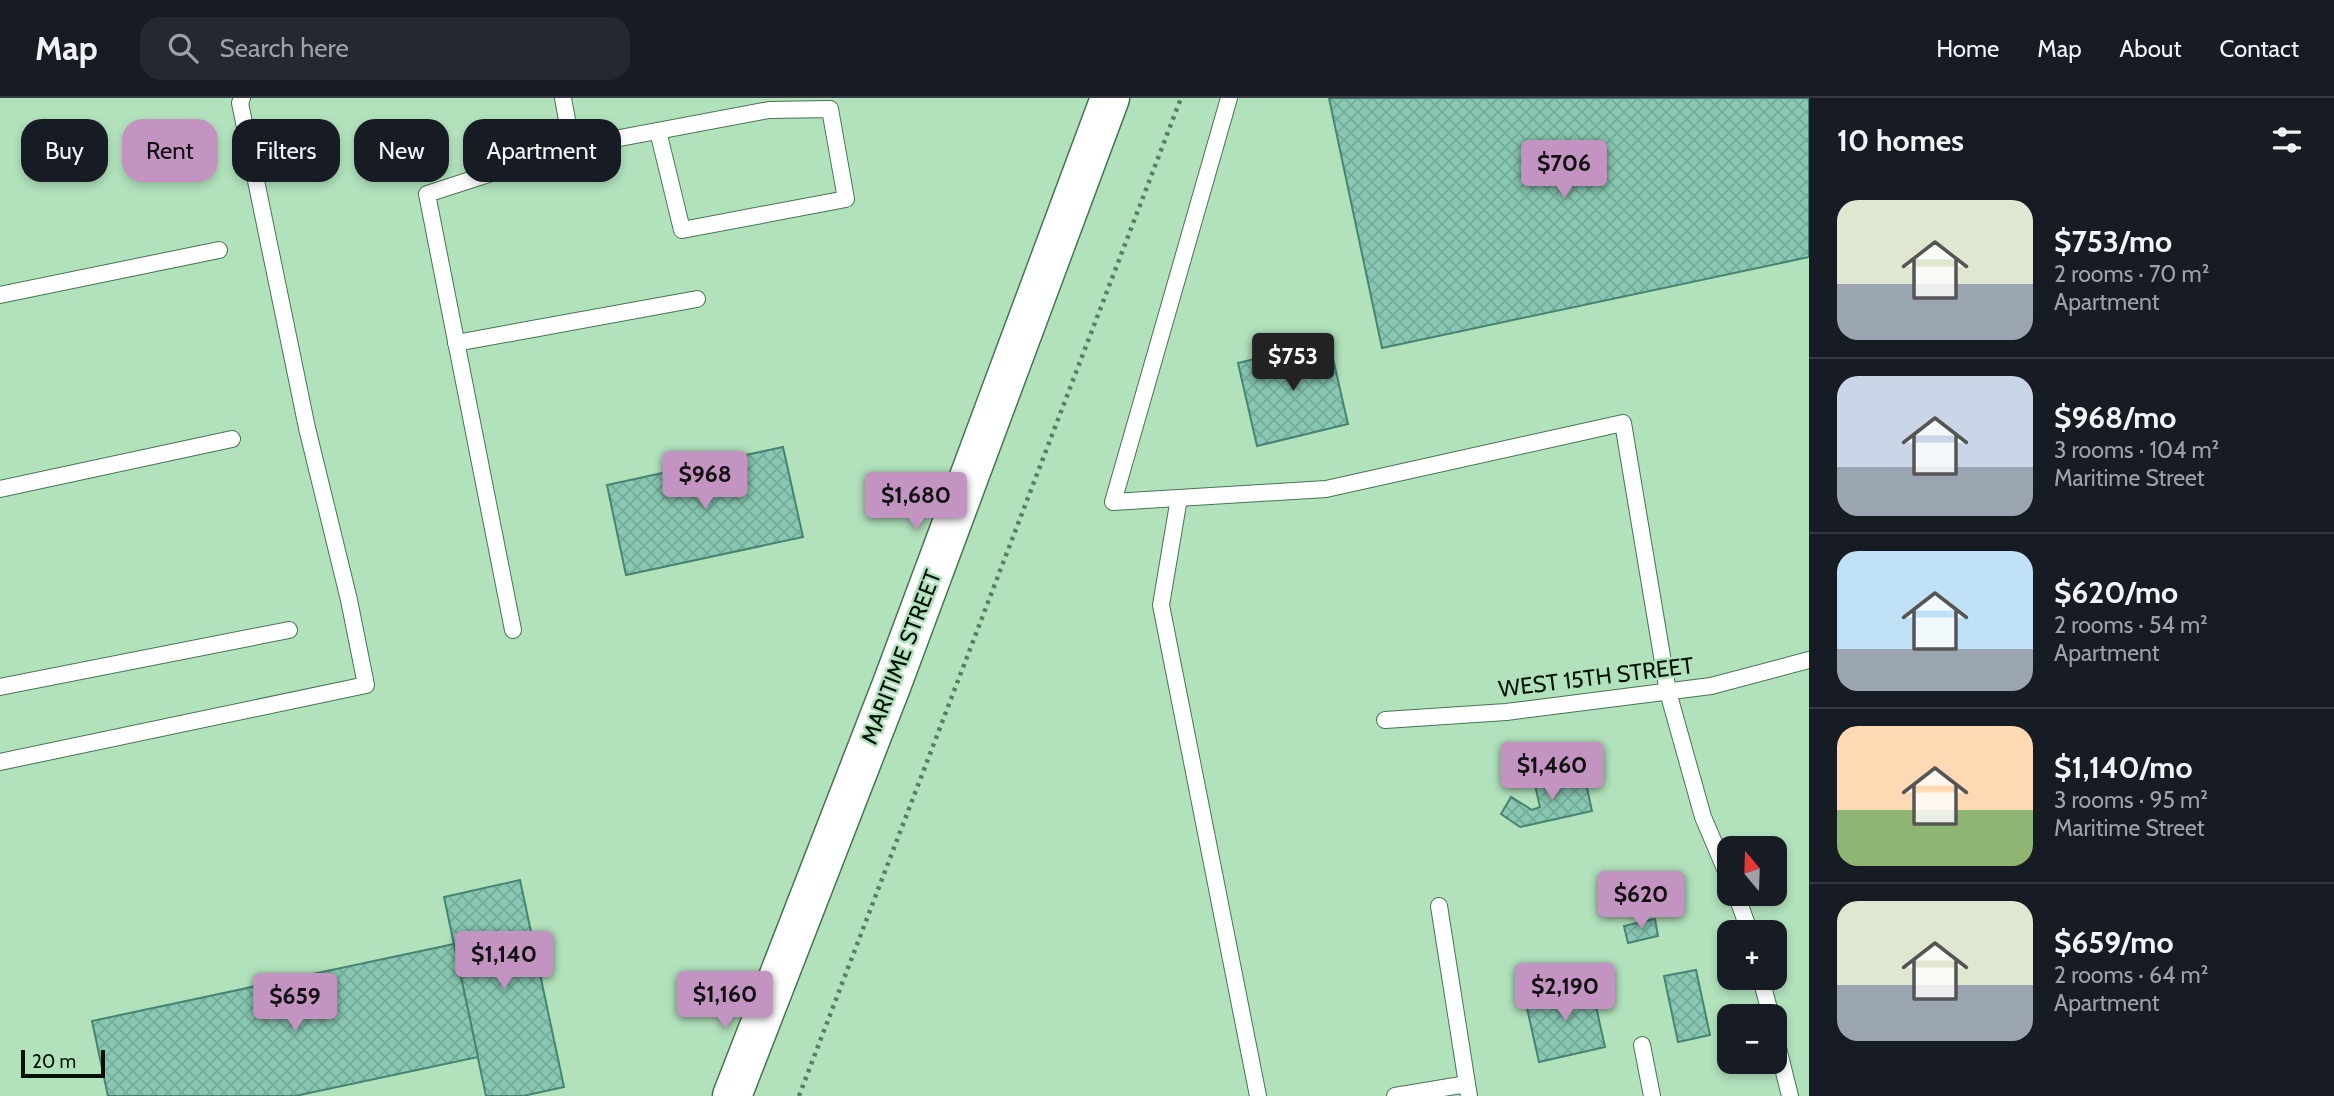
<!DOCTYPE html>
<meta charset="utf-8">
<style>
:root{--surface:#171b24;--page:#242831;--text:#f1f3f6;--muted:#9ea1a6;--line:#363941;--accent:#c393c2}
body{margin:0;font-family:Cabin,sans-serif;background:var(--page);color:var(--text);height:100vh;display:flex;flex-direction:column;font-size:26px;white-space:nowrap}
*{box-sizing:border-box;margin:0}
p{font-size:23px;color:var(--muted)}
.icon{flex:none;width:38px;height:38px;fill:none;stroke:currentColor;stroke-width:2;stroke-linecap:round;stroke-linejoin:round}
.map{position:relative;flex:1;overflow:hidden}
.details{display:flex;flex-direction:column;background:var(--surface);width:525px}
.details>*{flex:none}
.guide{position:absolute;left:21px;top:21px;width:665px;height:63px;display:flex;gap:14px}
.needle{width:46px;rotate:341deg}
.tools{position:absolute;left:1717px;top:738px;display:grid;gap:14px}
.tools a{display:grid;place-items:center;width:70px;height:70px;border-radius:14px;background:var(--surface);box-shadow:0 4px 10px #0003;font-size:35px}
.scale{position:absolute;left:21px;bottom:18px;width:84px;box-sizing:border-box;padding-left:7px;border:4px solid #021105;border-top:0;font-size:19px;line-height:24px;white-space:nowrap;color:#021105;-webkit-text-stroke:5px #b1e2bc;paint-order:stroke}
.price{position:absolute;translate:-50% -60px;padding:0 16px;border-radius:7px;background:var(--accent);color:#111;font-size:23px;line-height:46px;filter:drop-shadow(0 2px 4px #0008)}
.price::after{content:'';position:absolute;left:50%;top:42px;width:21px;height:16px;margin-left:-10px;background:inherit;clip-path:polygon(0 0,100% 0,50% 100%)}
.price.active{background:#222;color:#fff}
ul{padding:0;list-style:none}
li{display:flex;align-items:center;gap:21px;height:175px;padding:0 28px}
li+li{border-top:2px solid var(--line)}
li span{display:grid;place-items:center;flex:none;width:196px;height:140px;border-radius:21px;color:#555}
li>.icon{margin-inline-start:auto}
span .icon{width:84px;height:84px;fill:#fffc;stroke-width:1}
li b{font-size:30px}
h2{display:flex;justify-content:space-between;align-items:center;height:84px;padding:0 28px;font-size:30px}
.tag{padding:0 24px;border-radius:21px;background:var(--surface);box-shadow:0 4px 10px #0003;font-size:24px;line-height:63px}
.tag.active{background:var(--accent);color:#111}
header{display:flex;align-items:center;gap:42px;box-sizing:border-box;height:98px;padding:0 35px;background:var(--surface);border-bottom:2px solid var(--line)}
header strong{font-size:33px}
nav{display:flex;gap:38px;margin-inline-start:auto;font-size:24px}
.search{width:490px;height:63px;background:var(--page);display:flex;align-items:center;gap:18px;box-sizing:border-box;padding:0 24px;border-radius:21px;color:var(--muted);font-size:26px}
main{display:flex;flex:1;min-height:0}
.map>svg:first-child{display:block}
.building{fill:url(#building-cross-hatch);stroke:#468572;stroke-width:2}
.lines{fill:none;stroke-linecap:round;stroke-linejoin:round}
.lane-casing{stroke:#477453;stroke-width:18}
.secondary-casing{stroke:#477453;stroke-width:41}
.path{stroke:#5c7d63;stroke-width:4.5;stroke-dasharray:3.5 5;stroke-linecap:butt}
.lane{stroke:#fff;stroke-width:16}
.secondary{stroke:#fff;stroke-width:38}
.labels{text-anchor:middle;stroke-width:5;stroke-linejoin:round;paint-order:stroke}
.street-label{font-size:23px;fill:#021105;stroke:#b1e2bc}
</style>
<header>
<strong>Map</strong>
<div class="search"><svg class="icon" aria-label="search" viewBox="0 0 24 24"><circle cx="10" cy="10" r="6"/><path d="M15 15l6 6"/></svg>Search here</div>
<nav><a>Home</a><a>Map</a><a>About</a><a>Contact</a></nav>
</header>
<main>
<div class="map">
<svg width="1809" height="998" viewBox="0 0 1809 998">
<defs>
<pattern id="building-cross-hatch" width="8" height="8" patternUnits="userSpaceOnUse" patternTransform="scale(1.75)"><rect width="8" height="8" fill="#88c8b2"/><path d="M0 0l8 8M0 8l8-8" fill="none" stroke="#74ab98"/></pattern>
</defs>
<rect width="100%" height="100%" fill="#b1e2bc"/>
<g class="building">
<path d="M1329,0H1809V159L1382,250Z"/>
<path d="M1329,243L1348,326L1257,348L1238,265Z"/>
<path d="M783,349L803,439L626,477L607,387Z"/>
<path d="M1584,676L1592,713L1520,729L1501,716L1511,699L1532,712L1540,709L1535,687Z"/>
<path d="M520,782L564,989L523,998H486L444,799Z"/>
<path d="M1655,821L1658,838L1628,845L1624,828Z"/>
<path d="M454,846L478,959L295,998H108L92,923Z"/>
<path d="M1696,872L1710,937L1678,944L1664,878Z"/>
<path d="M1591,886L1605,949L1539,964L1525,901Z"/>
</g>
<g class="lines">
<g class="lane-casing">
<g id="lane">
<path d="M1229,0L1113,404L1326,391L1623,325L1668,594L1703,719L1729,780"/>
<path d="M572,49L769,12L830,11L846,101L682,132L658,33"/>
<path d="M0,197L219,152"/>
<path d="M456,245L697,201"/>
<path d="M0,391L232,341"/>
<path d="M1179,400L1161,507L1258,998"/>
<path d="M513,532L427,96L572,49L563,0"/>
<path d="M0,589L289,532"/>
<path d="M1385,622L1506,614L1711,588L1809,562"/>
<path d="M0,664L366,587L349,502L307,330L240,5L242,0"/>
<path d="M1736,796L1750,835"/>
<path d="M1439,808L1467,986"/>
<path d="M1761,880L1771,919"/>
<path d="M1774,934L1790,998"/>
<path d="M1642,947L1652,998"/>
<path d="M1395,998L1467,986L1469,998"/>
</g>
</g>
<g class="secondary-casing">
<path id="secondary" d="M732,998L892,586L1110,0"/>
</g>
<path class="path" d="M799,998L1181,0"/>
<use href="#lane" class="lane"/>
<use href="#secondary" class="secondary"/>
</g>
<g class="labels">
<g class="street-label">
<text transform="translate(901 559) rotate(-69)" y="8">MARITIME STREET</text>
<text transform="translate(1596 579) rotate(-7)" y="8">WEST 15TH STREET</text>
</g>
</g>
</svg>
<div class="tools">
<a><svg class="needle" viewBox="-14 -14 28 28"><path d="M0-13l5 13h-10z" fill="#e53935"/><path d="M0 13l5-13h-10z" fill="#9ea1a6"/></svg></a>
<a>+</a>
<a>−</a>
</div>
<div class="scale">20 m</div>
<b class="price" style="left:1564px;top:102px">$706</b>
<b class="price active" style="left:1293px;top:295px">$753</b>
<b class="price" style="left:705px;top:413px">$968</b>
<b class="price" style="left:916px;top:434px">$1,680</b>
<b class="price" style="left:1552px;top:704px">$1,460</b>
<b class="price" style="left:1641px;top:833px">$620</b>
<b class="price" style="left:504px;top:893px">$1,140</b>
<b class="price" style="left:1565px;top:925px">$2,190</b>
<b class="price" style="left:725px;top:933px">$1,160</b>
<b class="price" style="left:295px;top:935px">$659</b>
<div class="guide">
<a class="tag">Buy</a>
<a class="tag active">Rent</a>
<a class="tag">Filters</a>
<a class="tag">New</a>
<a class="tag">Apartment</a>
</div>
</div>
<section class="details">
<h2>10 homes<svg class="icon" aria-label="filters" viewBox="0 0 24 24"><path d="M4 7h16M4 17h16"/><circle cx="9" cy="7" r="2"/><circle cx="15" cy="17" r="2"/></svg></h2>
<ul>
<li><span style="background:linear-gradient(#dfe7d0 60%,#9aa5b1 0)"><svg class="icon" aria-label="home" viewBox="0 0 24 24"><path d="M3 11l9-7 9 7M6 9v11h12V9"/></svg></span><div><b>$753/mo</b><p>2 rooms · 70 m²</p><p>Apartment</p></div></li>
<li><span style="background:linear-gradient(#c9d6e8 65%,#9aa5b1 0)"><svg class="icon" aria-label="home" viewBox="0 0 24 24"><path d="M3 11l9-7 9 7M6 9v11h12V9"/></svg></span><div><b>$968/mo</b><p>3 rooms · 104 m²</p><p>Maritime Street</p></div></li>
<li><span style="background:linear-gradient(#bfe0f5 70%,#9aa5b1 0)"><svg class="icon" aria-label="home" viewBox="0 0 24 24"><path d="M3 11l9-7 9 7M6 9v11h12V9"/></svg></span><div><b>$620/mo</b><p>2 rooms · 54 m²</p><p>Apartment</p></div></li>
<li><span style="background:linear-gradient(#ffd9b3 60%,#8fb573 0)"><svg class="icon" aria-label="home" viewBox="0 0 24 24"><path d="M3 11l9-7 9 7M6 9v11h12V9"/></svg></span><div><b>$1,140/mo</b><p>3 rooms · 95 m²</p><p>Maritime Street</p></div></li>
<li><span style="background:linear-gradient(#dfe7d0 60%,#9aa5b1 0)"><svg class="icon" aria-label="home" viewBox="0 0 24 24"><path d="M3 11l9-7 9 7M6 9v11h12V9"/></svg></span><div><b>$659/mo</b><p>2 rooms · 64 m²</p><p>Apartment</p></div></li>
</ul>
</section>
</main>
